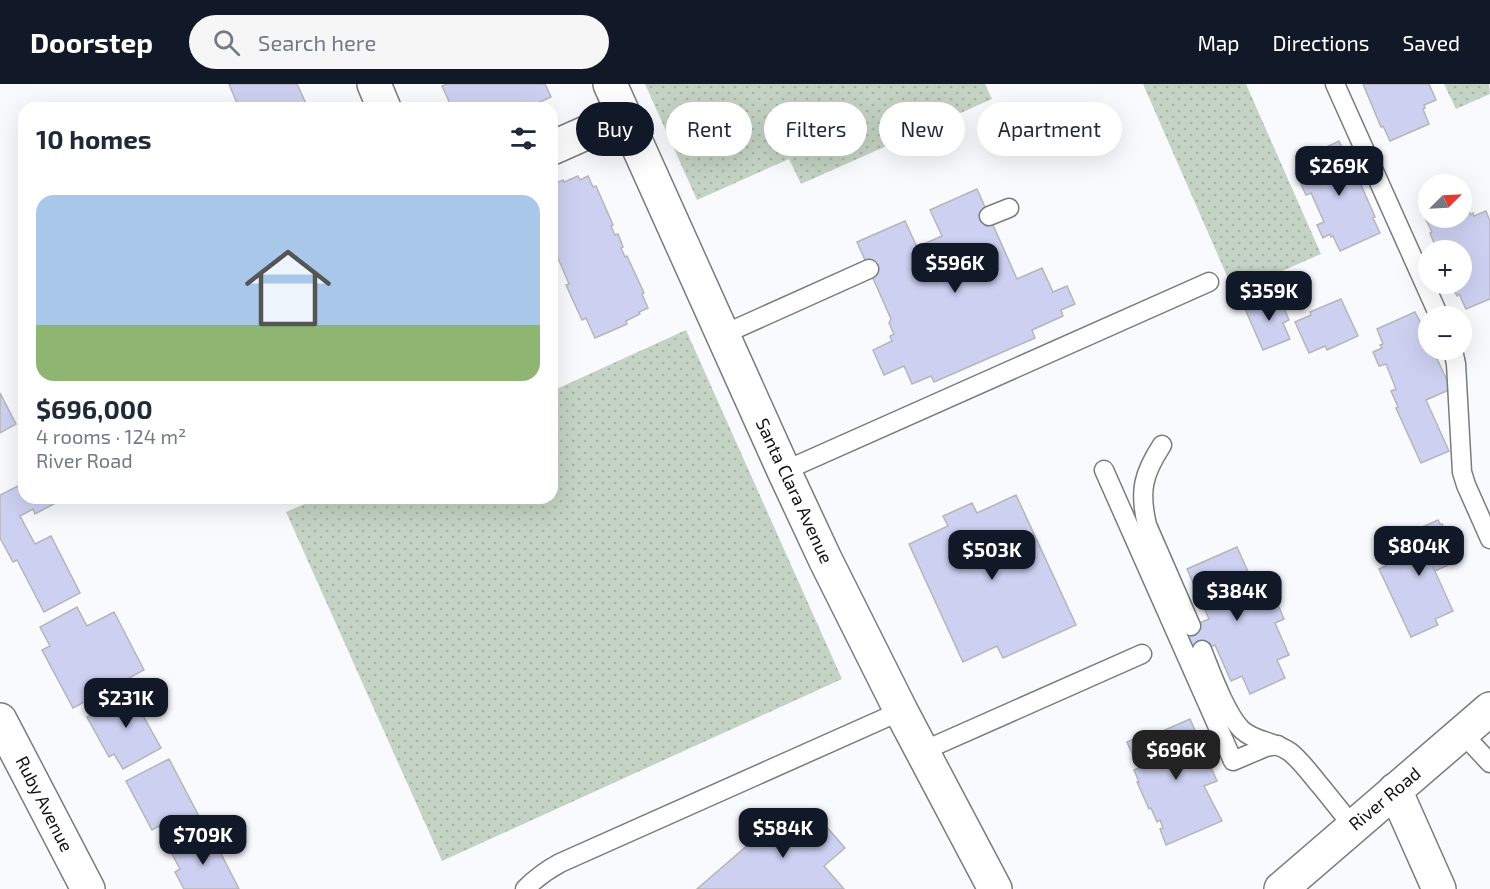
<!DOCTYPE html>
<meta charset="utf-8">
<style>
:root{--surface:#fff;--page:#f6f6f7;--text:#1f2937;--muted:#747a83;--accent:#111827}
body{margin:0;font-family:"Exo 2",sans-serif;background:var(--page);color:var(--text);height:100vh;display:flex;flex-direction:column;font-size:22px;white-space:nowrap}
*{box-sizing:border-box;margin:0}
p{font-size:20px;color:var(--muted)}
.icon{flex:none;width:33px;height:33px;fill:none;stroke:currentColor;stroke-width:2;stroke-linecap:round;stroke-linejoin:round}
.map{position:relative;flex:1;overflow:hidden}
.drawer{position:absolute;left:18px;top:18px;width:540px;height:402px;display:flex;flex-direction:column;background:var(--surface);border-radius:18px;box-shadow:0 6px 24px #0002}
.drawer>*{flex:none}
.top-card{position:absolute;left:576px;top:18px;width:570px;height:54px;display:flex;gap:12px}
.needle{width:39px;rotate:66deg}
.buttons{position:absolute;left:1418px;top:90px;display:grid;gap:12px}
.buttons a{display:grid;place-items:center;width:54px;height:54px;border-radius:50%;background:var(--surface);box-shadow:0 6px 24px #0002;font-size:30px}
.price{position:absolute;translate:-50% -51px;padding:0 14px;border-radius:12px;background:var(--accent);color:#fff;font-size:20px;line-height:39px;filter:drop-shadow(0 2px 3px #0008)}
.price::after{content:'';position:absolute;left:50%;top:36px;width:18px;height:14px;margin-left:-9px;background:inherit;clip-path:polygon(0 0,100% 0,50% 100%)}
.price.active{background:#222;color:#fff}
ul{padding:0;list-style:none}
li{display:grid;align-content:center;gap:12px;height:318px;padding:0 18px}
li span{display:grid;place-items:center;height:186px;border-radius:18px;color:#555}
li>.icon{margin-inline-start:auto}
span .icon{width:108px;height:108px;fill:#fffc;stroke-width:1}
li b{font-size:26px}
h2{display:flex;justify-content:space-between;align-items:center;height:72px;padding:0 18px;font-size:26px}
.tag{padding:0 21px;border-radius:27px;background:var(--surface);box-shadow:0 6px 24px #0002;font-size:21px;line-height:54px}
.tag.active{background:var(--accent);color:#fff}
header{display:flex;align-items:center;gap:36px;box-sizing:border-box;height:84px;padding:0 30px;background:var(--accent);color:#fff}
header strong{font-size:28px}
nav{display:flex;gap:33px;margin-inline-start:auto;font-size:21px}
.search{width:420px;height:54px;background:var(--page);display:flex;align-items:center;gap:15px;box-sizing:border-box;padding:0 21px;border-radius:33px;color:var(--muted);font-size:22px}
.map>svg:first-child{display:block}
.grass{fill:url(#grass-dots)}
.building{fill:#cdd0f0;stroke:#b6b6b9;stroke-width:1.5}
.lines{fill:none;stroke-linecap:round;stroke-linejoin:round}
.service-casing{stroke:#7a7b7d;stroke-width:21}
.minor-casing{stroke:#7a7b7d;stroke-width:36}
.primary-casing{stroke:#7a7b7d;stroke-width:36}
.service{stroke:#fff;stroke-width:18}
.minor{stroke:#fff;stroke-width:33}
.primary{stroke:#fff;stroke-width:33}
.labels{text-anchor:middle;stroke-width:6;stroke-linejoin:round;paint-order:stroke}
.street-label{font-size:18px;fill:#111112;stroke:#fff}
</style>
<header>
<strong>Doorstep</strong>
<div class="search"><svg class="icon" aria-label="search" viewBox="0 0 24 24"><circle cx="10" cy="10" r="6"/><path d="M15 15l6 6"/></svg>Search here</div>
<nav><a>Map</a><a>Directions</a><a>Saved</a></nav>
</header>
<div class="map">
<svg width="1490" height="805" viewBox="0 0 1490 805">
<defs>
<pattern id="grass-dots" width="8" height="8" patternUnits="userSpaceOnUse" patternTransform="scale(1.5)"><rect width="8" height="8" fill="#c4d3c4"/><path d="M2 2h.1M6 6h.1" fill="none" stroke="#a7b4a7" stroke-width="1.8" stroke-linecap="round"/></pattern>
</defs>
<rect width="100%" height="100%" fill="#f9fafd"/>
<g class="grass">
<path d="M645,0H985L992,15L801,100L789,75L697,116Z"/>
<path d="M1143,0H1246L1321,170L1234,208Z"/>
<path d="M1444,0H1489L1490,10L1456,25Z"/>
<path d="M686,246L842,595L442,777L286,428L318,414H552V307Z"/>
</g>
<g class="building">
<path d="M229,0H297L308,24H239Z"/>
<path d="M447,0H545L551,13L527,24L526,21L523,22L524,24H452L442,2Z"/>
<path d="M1363,0H1429L1436,16L1424,21L1425,24L1423,25L1429,40L1390,57L1383,42L1381,43Z"/>
<path d="M1339,57L1346,72L1348,71L1375,133L1373,134L1380,149L1340,167L1333,152L1331,153L1330,150L1323,154L1317,141L1324,138L1311,109L1306,111L1300,98L1307,95L1304,90L1307,88L1301,75Z"/>
<path d="M578,92L580,96L588,92L593,103L596,102L613,141L611,142L615,151L618,150L623,163L621,164L625,173L627,172L644,209L642,210L648,224L639,228L640,230L626,237L627,240L595,254L586,234L582,236L566,201L569,200L555,167L552,169V101L563,96L564,98Z"/>
<path d="M977,105L1017,195L1042,184L1053,208L1067,202L1075,220L1061,226L1063,232L1032,246L1035,254L934,298L931,292L912,300L904,282L884,291L873,266L892,257L890,252L894,250L889,239L891,235L857,158L905,137L917,163L942,152L930,126Z"/>
<path d="M1464,117L1471,131L1473,129L1474,132L1486,127L1490,137V215L1466,225L1459,210L1457,212L1451,200H1461V166H1437L1430,149L1432,148L1425,134L1428,133L1461,134V118Z"/>
<path d="M1278,210L1289,236L1283,239L1290,255L1263,266L1245,225Z"/>
<path d="M1341,215L1358,252L1327,266L1325,262L1309,269L1295,238L1311,231L1310,228Z"/>
<path d="M1415,228L1428,253V266H1433L1451,305L1426,316L1449,367L1421,379L1396,324L1398,323L1391,307L1396,305L1386,280L1379,282L1373,268L1382,264L1380,261L1383,260L1377,245Z"/>
<path d="M0,309L16,340L0,349Z"/>
<path d="M24,399V414H65L35,430L33,425L20,432L35,460L51,452L80,509L44,528L17,476L13,478L0,454V411Z"/>
<path d="M1016,411L1076,541L1003,574L997,562L963,578L909,460L948,442L943,432L972,419L977,429Z"/>
<path d="M1438,436L1440,440H1442L1459,476L1435,487L1433,483L1453,527L1435,535L1438,541L1411,553L1379,485L1386,482L1380,469L1425,448L1422,443Z"/>
<path d="M1237,463L1263,521L1276,516L1284,535L1275,539L1289,571L1277,576L1285,594L1250,610L1242,592L1231,597L1215,561L1194,570L1183,546L1209,535L1187,485Z"/>
<path d="M77,523L87,542L114,528L144,586L73,624L42,566L50,562L40,543Z"/>
<path d="M143,603L152,620L140,626L161,664L123,685L114,670L109,673L87,633Z"/>
<path d="M1190,635L1217,697L1204,702L1222,737L1166,761L1160,745L1163,744L1160,736L1157,738L1151,724L1149,725L1137,698H1139L1134,686L1141,683L1137,675L1135,676L1127,658L1140,652L1142,656Z"/>
<path d="M169,675L203,740L168,758L159,742L152,746L126,697Z"/>
<path d="M811,725L845,764L824,782L844,805H697L778,735L788,745Z"/>
<path d="M210,748L239,805H184L175,788L180,785L171,768Z"/>
</g>
<g class="lines">
<g class="service-casing">
<g id="service">
<path d="M1335,0L1439,232"/>
<path d="M989,132L1009,124"/>
<path d="M722,251L869,185"/>
<path d="M1453,266L1456,280L1462,388L1466,401L1490,455"/>
<path d="M1162,361C1143,390 1139,407 1147,441L1191,542"/>
<path d="M1104,386L1233,677L1266,663L1278,661"/>
<path d="M784,387L1209,198"/>
<path d="M1202,566C1211,588 1225,628 1241,645C1254,658 1275,657 1290,668C1301,677 1309,688 1318,699C1330,713 1341,728 1353,742"/>
<path d="M1462,649L1490,679"/>
<path d="M923,667L1142,570"/>
<path d="M525,805C536,794 547,786 560,779L901,627"/>
</g>
</g>
<g class="minor-casing">
<g id="minor">
<path d="M374,0L384,24"/>
<path d="M610,0L784,387L825,475L901,627L995,805"/>
<path d="M552,64L624,32"/>
<path d="M0,636L88,805"/>
<path d="M1395,706L1439,805"/>
</g>
</g>
<g class="primary-casing">
<path id="primary" d="M1281,805L1490,625"/>
</g>
<use href="#service" class="service"/>
<use href="#minor" class="minor"/>
<use href="#primary" class="primary"/>
</g>
<g class="labels">
<g class="street-label">
<text transform="translate(794 407) rotate(65)" y="6">Santa Clara Avenue</text>
<text transform="translate(1385 715) rotate(-40)" y="6">River Road</text>
<text transform="translate(44 720) rotate(63)" y="6">Ruby Avenue</text>
</g>
</g>
</svg>
<div class="buttons">
<a><svg class="needle" viewBox="-14 -14 28 28"><path d="M0-13l5 13h-10z" fill="#e53935"/><path d="M0 13l5-13h-10z" fill="#747a83"/></svg></a>
<a>+</a>
<a>−</a>
</div>
<b class="price" style="left:1339px;top:113px">$269K</b>
<b class="price" style="left:955px;top:210px">$596K</b>
<b class="price" style="left:1269px;top:238px">$359K</b>
<b class="price" style="left:1419px;top:493px">$804K</b>
<b class="price" style="left:992px;top:497px">$503K</b>
<b class="price" style="left:1237px;top:538px">$384K</b>
<b class="price" style="left:126px;top:645px">$231K</b>
<b class="price active" style="left:1176px;top:697px">$696K</b>
<b class="price" style="left:783px;top:775px">$584K</b>
<b class="price" style="left:203px;top:782px">$709K</b>
<div class="top-card">
<a class="tag active">Buy</a>
<a class="tag">Rent</a>
<a class="tag">Filters</a>
<a class="tag">New</a>
<a class="tag">Apartment</a>
</div>
<section class="drawer">
<h2>10 homes<svg class="icon" aria-label="filters" viewBox="0 0 24 24"><path d="M4 7h16M4 17h16"/><circle cx="9" cy="7" r="2"/><circle cx="15" cy="17" r="2"/></svg></h2>
<ul>
<li><span style="background:linear-gradient(#a9c7e8 70%,#8fb573 0)"><svg class="icon" aria-label="home" viewBox="0 0 24 24"><path d="M3 11l9-7 9 7M6 9v11h12V9"/></svg></span><div><b>$696,000</b><p>4 rooms · 124 m²</p><p>River Road</p></div></li>
</ul>
</section>
</div>
